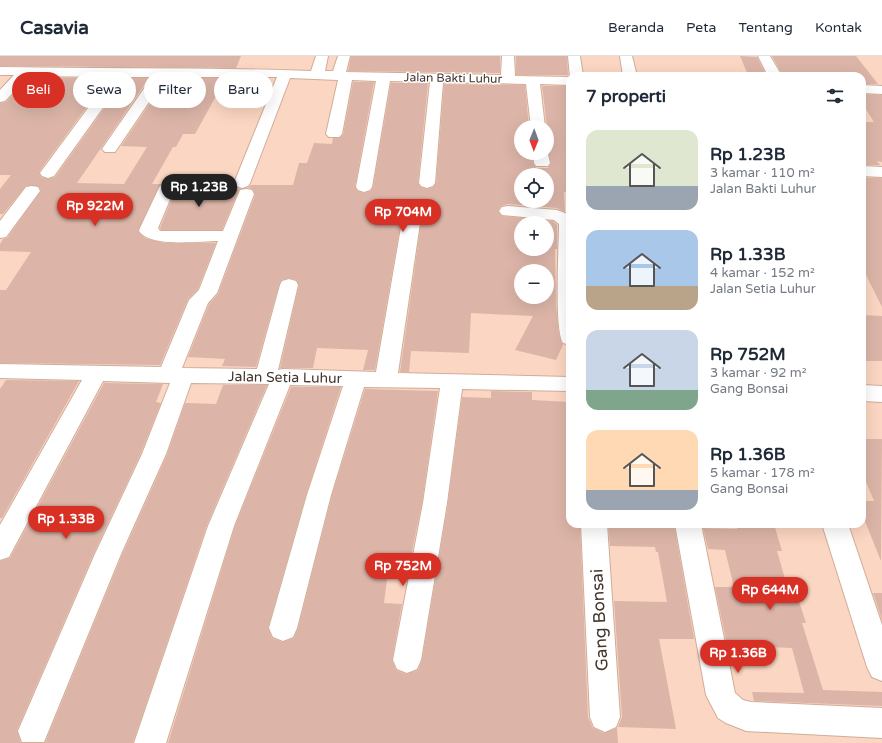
<!DOCTYPE html>
<html lang="id">
<meta charset="utf-8">
<style>
:root{--surface:#fff;--page:#f6f6f7;--text:#1f2937;--muted:#747a83;--line:#e0e1e3;--accent:#d93025}
body{margin:0;font-family:"Varela Round",sans-serif;background:var(--page);color:var(--text);height:100vh;display:flex;flex-direction:column;font-size:15px;white-space:nowrap}
*{box-sizing:border-box;margin:0}
p{font-size:13px;color:var(--muted)}
.icon{flex:none;width:22px;height:22px;fill:none;stroke:currentColor;stroke-width:2;stroke-linecap:round;stroke-linejoin:round}
.map{position:relative;flex:1;overflow:hidden}
.drawer{position:absolute;left:566px;top:16px;width:300px;height:456px;display:flex;flex-direction:column;background:var(--surface);border-radius:12px;box-shadow:0 4px 16px #0002}
.drawer>*{flex:none}
.banner{position:absolute;left:12px;top:16px;width:380px;height:36px;display:flex;gap:8px}
.needle{width:26px;rotate:181deg}
.buttons{position:absolute;left:514px;top:64px;display:grid;gap:8px}
.buttons a{display:grid;place-items:center;width:40px;height:40px;border-radius:50%;background:var(--surface);box-shadow:0 4px 16px #0002;font-size:20px}
.price{position:absolute;translate:-50% -34px;padding:0 9px;border-radius:14px;background:var(--accent);color:#fff;font-size:13px;line-height:26px;filter:drop-shadow(0 1px 2px #0008)}
.price::after{content:'';position:absolute;left:50%;top:24px;width:12px;height:9px;margin-left:-6px;background:inherit;clip-path:polygon(0 0,100% 0,50% 100%)}
.price.active{background:#222;color:#fff}
ul{padding:0;list-style:none}
li{display:flex;align-items:center;gap:12px;height:100px;padding:0 20px}
li span{display:grid;place-items:center;flex:none;width:112px;height:80px;border-radius:12px;color:#555}
li>.icon{margin-inline-start:auto}
span .icon{width:48px;height:48px;fill:#fffc;stroke-width:1}
li b{font-size:17px}
h2{display:flex;justify-content:space-between;align-items:center;height:48px;padding:0 20px;font-size:17px}
.pill{padding:0 14px;border-radius:18px;background:var(--surface);box-shadow:0 4px 16px #0002;font-size:14px;line-height:36px}
.pill.active{background:var(--accent);color:#fff}
header{display:flex;align-items:center;gap:24px;box-sizing:border-box;height:56px;padding:0 20px;background:var(--surface);border-bottom:1px solid var(--line)}
header strong{font-size:19px}
nav{display:flex;gap:22px;margin-inline-start:auto;font-size:14px}
.map>svg:first-child{display:block}
.building{fill:#dcb5a8;fill-rule:evenodd}
.lines{fill:none;stroke-linecap:round;stroke-linejoin:round}
.minor-casing{stroke:#d0ad99;stroke-width:2}
.minor{fill:#fff;fill-rule:evenodd}
.labels{text-anchor:middle;stroke-width:3;stroke-linejoin:round;paint-order:stroke}
.far-street-label{font-size:12px;fill:#43342c;stroke:#fff}
.street-label{font-size:14px;fill:#43342c;stroke:#fff}
.near-street-label{font-size:17px;fill:#43342c;stroke:#fff}
</style>
<header>
<strong>Casavia</strong>
<nav><a>Beranda</a><a>Peta</a><a>Tentang</a><a>Kontak</a></nav>
</header>
<div class="map">
<svg width="882" height="687" viewBox="0 0 882 687">
<rect width="100%" height="100%" fill="#fbd6c2"/>
<g class="building">
<path d="M0,0H241L236,12L0,10Z"/>
<path d="M351,0H500V17L348,15Z"/>
<path d="M516,0H567L568,19H516Z"/>
<path d="M740,0L757,1L766,19H748Z"/>
<path d="M772,0H856L878,28H862V20H783Z"/>
<path d="M30,22H108L39,116L41,121L48,123L55,121L126,22H149L77,127L124,128L147,91L121,90L167,22H231L224,40H216L195,78H183L176,91H173L152,128H161L138,175L145,182L164,187H216L198,233L188,243L160,309L0,307V234H6L31,196L0,195V188L3,183L7,182L41,134L38,130H26L3,158H0V133L11,119H0V47L6,46Z"/>
<path d="M353,26H374L355,131L358,135L364,137L370,135L373,131L391,27H428L418,127L421,131L427,133L433,131L436,127L444,28L525,29L529,71H521V97H532L533,107L536,112H548L551,107L547,93V71L542,30H570V136H564L565,156L557,152L508,148L501,150L498,155L502,160L553,165L557,169V193H555L556,249L559,279L563,289L556,304L515,294L533,260L471,257L469,297L411,295L409,316H400L422,160L419,155L412,154L406,155L402,160L375,314H363L368,294L317,292L313,312H280L299,229L296,224L289,222L282,224L279,229L256,311L222,310L225,303L188,301L209,248L218,238L255,139L253,133L248,132L251,129H293L299,107H307L314,87L332,88L333,82H339L343,79ZM521,119H547V145H521ZM521,167H547V193H521ZM521,215H547V241H521Z"/>
<path d="M862,38L882,39V106L877,105L880,109H862V66H874L862,47Z"/>
<path d="M862,122H882V251L866,219H862Z"/>
<path d="M173,129L235,131L239,133L222,174H161L160,172L175,135Z"/>
<path d="M862,259L882,260V305H862Z"/>
<path d="M6,324L79,325L2,462H0V333Z"/>
<path d="M104,327L163,328L156,346L161,347L141,397L94,497L17,674L21,687H0V505L10,502Z"/>
<path d="M223,329H267L207,469L133,687H45L122,499L167,399L185,347L216,348Z"/>
<path d="M291,331H341L306,439L268,572L272,582L282,586L294,582L298,572L332,439L365,333L438,335L422,447L411,500L390,499L384,547L402,548L392,604L396,614L406,618L418,614L422,604L448,447L462,341L491,342V335L532,336V344L570,346V422L567,436L570,468H580L588,661L593,672L604,677L617,672L618,687H168L235,470Z"/>
<path d="M862,383H882L881,505L862,458V445H874L862,416Z"/>
<path d="M608,468H674L694,583H659L676,673L618,671L622,661L614,545L667,546L658,496H656L655,491L610,490Z"/>
<path d="M736,468H774L782,495H777L788,533H795L806,567H802L823,634L882,636V650L754,645L752,636L804,637L792,592L740,590L738,584H726L715,531H734L725,494L708,493L703,472L737,473Z"/>
<path d="M873,537H882V564Z"/>
</g>
<g class="lines">
<g class="minor-casing">
<g id="minor">
<path d="M316,0H328L325,15H333L338,0H350L346,16L501,19L502,0H514L515,20L570,21L568,0H580L583,20H570V29L540,28L545,71H531L526,28L443,26L435,127L433,130L427,132L421,130L419,127L430,26L390,25L372,131L370,134L364,136L358,134L356,131L376,25L352,24L342,78L339,81H329L326,78L338,24L290,22L250,127L248,130L242,132L236,130L234,127L277,21H166L115,96H105L102,93L152,21H125L54,120L48,122L42,120L40,117L111,21L29,20L5,45L0,46V34L14,19H0V11C103,13 208,11 311,15Z"/>
<path d="M620,0H632L637,20H623Z"/>
<path d="M758,0H770L782,20H768Z"/>
<path d="M862,29L882,30V38L862,37Z"/>
<path d="M547,94L550,107L548,110H536L534,107L533,97H547Z"/>
<path d="M862,110L882,111V121L862,120Z"/>
<path d="M166,129L172,130L174,134L158,172L160,175H223L240,134L246,133L252,134L254,138L217,237L208,247L182,312L257,313L280,229L282,225L289,223L296,225L298,229L278,314L283,313L376,316L403,160L406,156L412,155L418,156L421,160L398,317L570,321V335L462,333L447,447L421,604L417,613L407,617L397,613L393,604L423,447L440,332L364,331L331,439L297,572L293,581L283,585L273,581L269,572L307,439L343,330L290,329L234,470L166,687H134L208,470L269,328L191,327L166,398L121,498L44,686H22L18,675L95,498L142,398L170,327L103,325L9,501L0,504V469L82,324L0,322V308L161,311L189,244L199,234L218,185C199,185 151,192 139,175L140,172L158,134L160,130Z"/>
<path d="M32,130L38,131L40,135L6,181L0,182V165L26,131Z"/>
<path d="M508,150L557,154L570,159V289L563,287C554,273 559,189 559,168L554,164L502,159L499,155L502,151Z"/>
<path d="M862,329L882,330V346L862,345Z"/>
<path d="M581,468H607L620,661L616,671L605,676L594,671L590,661Z"/>
<path d="M675,468H701L735,637L743,644L751,646L882,652V682L746,675L726,667L718,662L706,639Z"/>
<path d="M822,468H848L882,569V625L872,621L867,611Z"/>
</g>
</g>
<use href="#minor" class="minor"/>
</g>
<g class="labels">
<g class="far-street-label">
<text transform="translate(453 22) rotate(1)" y="4">Jalan Bakti Luhur</text>
</g>
<g class="street-label">
<text transform="translate(285 321) rotate(1)" y="5">Jalan Setia Luhur</text>
</g>
<g class="near-street-label">
<text transform="translate(599 564) rotate(-93)" y="6">Gang Bonsai</text>
</g>
</g>
</svg>
<div class="buttons">
<a><svg class="needle" viewBox="-14 -14 28 28"><path d="M0-13l5 13h-10z" fill="#e53935"/><path d="M0 13l5-13h-10z" fill="#747a83"/></svg></a>
<a><svg class="icon" aria-label="locate" viewBox="0 0 24 24"><circle cx="12" cy="12" r="6"/><path d="M12 2v4M12 18v4M2 12h4M18 12h4"/></svg></a>
<a>+</a>
<a>−</a>
</div>
<b class="price active" style="left:199px;top:152px">Rp 1.23B</b>
<b class="price" style="left:95px;top:171px">Rp 922M</b>
<b class="price" style="left:403px;top:177px">Rp 704M</b>
<b class="price" style="left:66px;top:484px">Rp 1.33B</b>
<b class="price" style="left:403px;top:531px">Rp 752M</b>
<b class="price" style="left:770px;top:555px">Rp 644M</b>
<b class="price" style="left:738px;top:618px">Rp 1.36B</b>
<div class="banner">
<a class="pill active">Beli</a>
<a class="pill">Sewa</a>
<a class="pill">Filter</a>
<a class="pill">Baru</a>
</div>
<section class="drawer">
<h2>7 properti<svg class="icon" aria-label="filters" viewBox="0 0 24 24"><path d="M4 7h16M4 17h16"/><circle cx="9" cy="7" r="2"/><circle cx="15" cy="17" r="2"/></svg></h2>
<ul>
<li><span style="background:linear-gradient(#dfe7d0 70%,#9aa5b1 0)"><svg class="icon" aria-label="home" viewBox="0 0 24 24"><path d="M3 11l9-7 9 7M6 9v11h12V9"/></svg></span><div><b>Rp 1.23B</b><p>3 kamar · 110 m²</p><p>Jalan Bakti Luhur</p></div></li>
<li><span style="background:linear-gradient(#a9c7e8 70%,#b9a48a 0)"><svg class="icon" aria-label="home" viewBox="0 0 24 24"><path d="M3 11l9-7 9 7M6 9v11h12V9"/></svg></span><div><b>Rp 1.33B</b><p>4 kamar · 152 m²</p><p>Jalan Setia Luhur</p></div></li>
<li><span style="background:linear-gradient(#c9d6e8 75%,#7fa58c 0)"><svg class="icon" aria-label="home" viewBox="0 0 24 24"><path d="M3 11l9-7 9 7M6 9v11h12V9"/></svg></span><div><b>Rp 752M</b><p>3 kamar · 92 m²</p><p>Gang Bonsai</p></div></li>
<li><span style="background:linear-gradient(#ffd9b3 75%,#9aa5b1 0)"><svg class="icon" aria-label="home" viewBox="0 0 24 24"><path d="M3 11l9-7 9 7M6 9v11h12V9"/></svg></span><div><b>Rp 1.36B</b><p>5 kamar · 178 m²</p><p>Gang Bonsai</p></div></li>
</ul>
</section>
</div>
